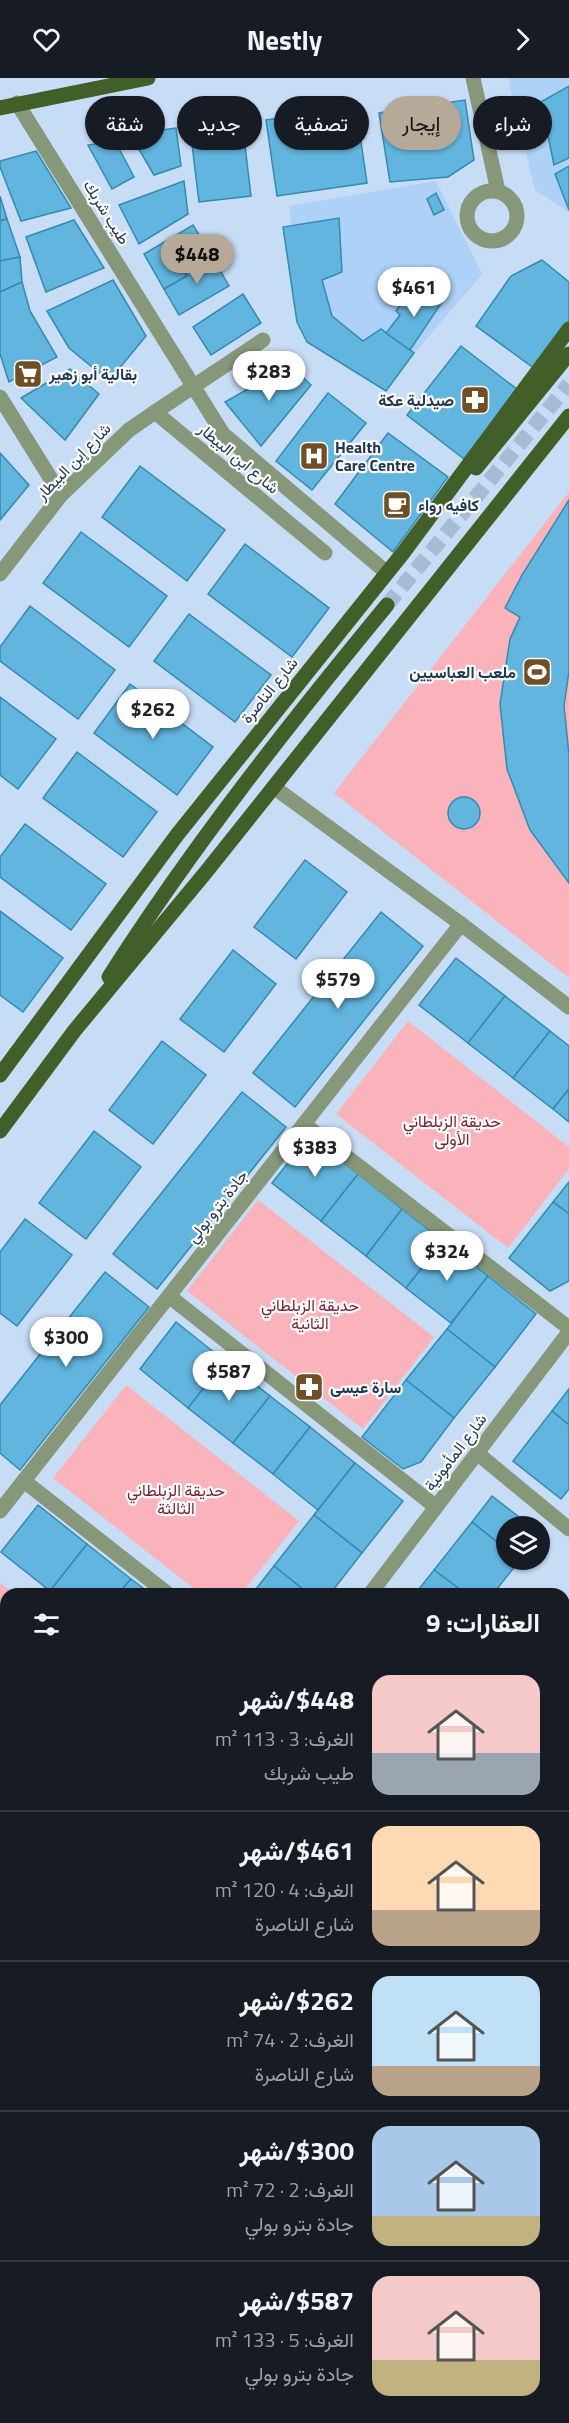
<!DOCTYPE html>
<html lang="ar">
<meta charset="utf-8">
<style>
:root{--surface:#171b24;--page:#20242c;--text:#f1f3f6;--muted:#9ea1a6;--line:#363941;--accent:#b6a998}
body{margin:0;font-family:"Titillium Web",Vazirmatn,sans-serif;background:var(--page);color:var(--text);direction:rtl;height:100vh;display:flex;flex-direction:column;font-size:22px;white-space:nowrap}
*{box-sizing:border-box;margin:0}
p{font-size:20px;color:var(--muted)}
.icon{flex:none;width:33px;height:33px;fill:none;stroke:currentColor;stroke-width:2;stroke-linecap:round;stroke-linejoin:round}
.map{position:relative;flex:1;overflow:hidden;direction:ltr}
.drawer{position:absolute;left:0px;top:1510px;width:570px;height:836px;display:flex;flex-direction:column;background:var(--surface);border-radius:18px 18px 0 0;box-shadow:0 2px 4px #0004;direction:rtl}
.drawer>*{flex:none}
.top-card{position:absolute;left:18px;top:18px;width:534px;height:54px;direction:rtl;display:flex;gap:12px}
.fabs{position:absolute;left:496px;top:1438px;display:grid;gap:12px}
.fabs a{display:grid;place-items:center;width:54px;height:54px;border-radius:50%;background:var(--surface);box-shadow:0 2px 4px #0004;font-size:30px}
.price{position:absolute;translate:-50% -51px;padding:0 14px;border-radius:21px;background:#fff;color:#222;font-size:20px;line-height:39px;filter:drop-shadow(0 2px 3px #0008)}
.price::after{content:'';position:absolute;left:50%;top:36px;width:18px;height:14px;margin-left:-9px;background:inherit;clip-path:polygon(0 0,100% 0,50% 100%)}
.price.selected{background:var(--accent);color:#111}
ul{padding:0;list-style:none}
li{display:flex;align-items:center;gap:18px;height:150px;padding:0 30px}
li+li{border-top:2px solid var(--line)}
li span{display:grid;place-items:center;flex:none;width:168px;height:120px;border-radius:18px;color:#555}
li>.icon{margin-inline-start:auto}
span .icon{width:72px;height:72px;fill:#fffc;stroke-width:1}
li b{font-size:26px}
h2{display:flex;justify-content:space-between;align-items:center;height:72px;padding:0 30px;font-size:26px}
.tag{padding:0 21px;border-radius:27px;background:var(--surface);box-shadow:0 2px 4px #0004;font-size:21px;line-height:54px}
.tag.selected{background:var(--accent);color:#111}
header{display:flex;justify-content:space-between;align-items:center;height:78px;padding:0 30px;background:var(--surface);font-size:27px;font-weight:700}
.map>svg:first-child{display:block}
.built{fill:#aed1f8}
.green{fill:#fbb3bb}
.building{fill:#62b5de;stroke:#338ab1;stroke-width:1.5}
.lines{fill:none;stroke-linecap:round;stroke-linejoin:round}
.major-tunnel{stroke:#a6bbd4;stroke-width:15;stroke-dasharray:15 8;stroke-linecap:butt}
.minor{stroke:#86977a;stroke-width:15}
.major{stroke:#425e29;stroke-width:15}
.labels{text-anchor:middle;stroke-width:4.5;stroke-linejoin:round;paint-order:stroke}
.street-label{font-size:16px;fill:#22374f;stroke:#fbfbfb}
.poi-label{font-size:16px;font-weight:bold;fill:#22374f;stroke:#fbfbfb;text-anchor:start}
.park-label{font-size:16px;fill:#761d32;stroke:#fbfbfb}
</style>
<header><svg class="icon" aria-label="forward" viewBox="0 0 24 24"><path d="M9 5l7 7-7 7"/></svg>Nestly<svg class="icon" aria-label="heart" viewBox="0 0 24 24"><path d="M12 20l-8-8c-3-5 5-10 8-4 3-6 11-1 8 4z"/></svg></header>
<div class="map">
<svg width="569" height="2345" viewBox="0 0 569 2345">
<rect width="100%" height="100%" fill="#c7dcf5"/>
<g class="built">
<path d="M508,0H569V134L535,112Z"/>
<path d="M436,103L482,196L387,307L304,253L289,128Z"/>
<path d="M0,1741L6,1746V2340H564V2177L569,2181V2345H0Z"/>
</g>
<g class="green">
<path d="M569,414V900L334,715Z"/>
<path d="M408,943L569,1069V1091L508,1170L336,1036Z"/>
<path d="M258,1122L434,1259L363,1351L187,1213Z"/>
<path d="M126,1307L299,1443L241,1516H201L53,1400Z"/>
<path d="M0,1505L15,1516H6V1670L0,1665Z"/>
</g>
<g class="building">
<path d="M569,8V80L554,87L541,24Z"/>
<path d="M465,22L474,82L448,99L390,104L379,35Z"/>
<path d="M356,29L367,105L277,118L266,42Z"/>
<path d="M242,43L251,118L199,124L190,50Z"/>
<path d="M176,50L181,88L154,97L130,56Z"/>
<path d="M115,63L134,99L112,111L88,67Z"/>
<path d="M36,73L71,130L21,143L0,89V83Z"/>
<path d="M569,88V132L555,96Z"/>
<path d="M184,103L188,136L139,166L119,127Z"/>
<path d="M436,115L444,132L434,137L427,121Z"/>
<path d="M0,118L7,141L0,143Z"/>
<path d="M339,140L342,194L322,202L332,238L363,263L381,251L414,275L386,313L307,264L297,244L283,149Z"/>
<path d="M7,141L20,179L0,183V143Z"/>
<path d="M74,142L104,190L46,214L26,159Z"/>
<path d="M193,147L212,178L198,186L196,182L182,190L187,198L164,211L144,176Z"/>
<path d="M212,178L229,208L179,237L164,211L187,198L182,190L196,182L198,186Z"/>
<path d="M20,179L22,204L0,214V183Z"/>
<path d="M542,182L569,204V246L535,291L476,248L511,198Z"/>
<path d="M113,202L146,258L109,303L69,270L47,233Z"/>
<path d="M22,204L30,233L57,279L9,304L0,276V214Z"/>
<path d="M422,209L442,224L410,272L386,255L400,237L396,233L406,219L412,221Z"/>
<path d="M243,216L261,245L211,277L193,249Z"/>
<path d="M461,268L518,312L464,381L407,337Z"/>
<path d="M290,287L311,307L261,368L225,324Z"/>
<path d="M70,291L99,316L65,362L21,320Z"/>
<path d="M328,315L366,345L312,412L276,383Z"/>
<path d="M388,355L448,399L393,474L335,426Z"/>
<path d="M0,375L29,407L0,442Z"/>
<path d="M140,388L225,452L187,503L102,439Z"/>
<path d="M569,422V593L564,628L569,677V805L530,752L507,691L500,626L510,561L520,539L505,530L522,497Z"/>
<path d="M81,454L167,518L129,569L43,505Z"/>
<path d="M245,466L329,530L292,579L208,516Z"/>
<path d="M30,528L115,592L78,641L0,583V569Z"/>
<path d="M189,536L271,597L235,644L154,583Z"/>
<path d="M130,606L213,669L177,717L94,655Z"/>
<path d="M0,619L56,661L18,711L0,697Z"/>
<path d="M77,674L157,734L123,779L43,720Z"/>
<circle cx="464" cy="735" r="16"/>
<path d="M25,746L106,806L71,852L0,799V779Z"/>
<path d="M305,782L347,814L296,881L254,849Z"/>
<path d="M0,833L63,880L23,934L0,917Z"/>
<path d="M381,834L423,868L295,1029L253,995Z"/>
<path d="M233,872L276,906L224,974L180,941Z"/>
<path d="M456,880L505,918L468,965L419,927Z"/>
<path d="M505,918L550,953L513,1000L468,965Z"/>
<path d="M550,953L569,968V1011L553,1031L513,1000Z"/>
<path d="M162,963L206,997L153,1066L109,1032Z"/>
<path d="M569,1011V1044L553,1031Z"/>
<path d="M242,1014L286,1049L157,1211L113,1176Z"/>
<path d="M94,1053L141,1089L86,1161L39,1125Z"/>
<path d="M309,1058L358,1096L321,1143L272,1105Z"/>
<path d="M358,1096L402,1131L366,1178L321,1143Z"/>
<path d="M569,1104V1136L553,1124Z"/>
<path d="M553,1124L569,1136V1203L550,1213L509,1180Z"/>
<path d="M402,1131L443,1163L406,1210L366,1178Z"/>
<path d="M25,1141L72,1177L17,1248L0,1235V1174Z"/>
<path d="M443,1163L488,1198L451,1245L406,1210Z"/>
<path d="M105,1194L149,1229L20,1392L0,1375V1327Z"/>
<path d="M488,1198L536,1236L495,1289L447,1251Z"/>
<path d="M176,1244L225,1283L188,1330L140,1291Z"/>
<path d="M447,1251L495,1289L454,1340L406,1302Z"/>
<path d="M225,1283L270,1318L233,1365L188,1330Z"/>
<path d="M406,1302L454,1340L421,1384L403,1391L362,1359Z"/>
<path d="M569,1311V1347L552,1333Z"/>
<path d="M270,1318L310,1349L273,1396L233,1365Z"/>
<path d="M552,1333L569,1347V1411L561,1421L513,1383Z"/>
<path d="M310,1349L355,1385L318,1432L273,1396Z"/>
<path d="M355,1385L403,1423L362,1475L314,1437Z"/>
<path d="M492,1418L532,1449H507V1472L472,1444Z"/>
<path d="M38,1427L87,1466L50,1513L1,1474Z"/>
<path d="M314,1437L362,1475L330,1516H309L274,1488Z"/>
<path d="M472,1444L507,1472V1482H520L493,1516H466L434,1492Z"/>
<path d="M87,1466L131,1501L118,1516H55L50,1513Z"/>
<path d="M274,1488L309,1516H252Z"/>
<path d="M434,1492L466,1516H415Z"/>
<path d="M131,1501L151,1516H118Z"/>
<path d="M564,1594L569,1598V1642L564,1649Z"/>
<path d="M569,1642V1670L564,1666V1649Z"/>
<path d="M0,1847L6,1852V1948L0,1944Z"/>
<path d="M564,1919L569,1923V1983L564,1989Z"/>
<path d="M304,2340H339V2345H305Z"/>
<path d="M502,2340H520L516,2345H508Z"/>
</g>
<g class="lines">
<path class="major-tunnel" d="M387,527L569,306"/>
<g class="minor">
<path d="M473,0L498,113"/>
<path d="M17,25L223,356L386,494"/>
<circle cx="492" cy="138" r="25"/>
<path d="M0,319L61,417"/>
<path d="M155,334L263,262"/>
<path d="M0,496L61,417L129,352L155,334L325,475"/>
<path d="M275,710L461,846L569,929"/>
<path d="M304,1046L569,1250"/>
<path d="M169,1218L436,1429"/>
<path d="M477,1375L569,1451"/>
<path d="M24,1403L168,1516"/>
<path d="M0,1433L461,846"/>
<path d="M370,1516L569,1254"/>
<path d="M564,1683L569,1687"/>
<path d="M0,1795L6,1799"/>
<path d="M564,1857L569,1851"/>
<path d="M0,1995L6,2000"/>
<path d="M564,2236L569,2240"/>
<path d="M564,2332L569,2325"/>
<path d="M440,2340L446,2345"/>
<path d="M553,2345L557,2340"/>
</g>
<g class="major">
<path d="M0,30L148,0"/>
<path d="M476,390L569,276"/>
<path d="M109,899C192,769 289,646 387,527"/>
<path d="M0,997L177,757L403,475L569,251"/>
<path d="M0,1053L75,952L206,794L569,338"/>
<path d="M0,1713L6,1718"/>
<path d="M564,2152L569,2156"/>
</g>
</g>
<defs>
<g id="supermarket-square" transform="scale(1.5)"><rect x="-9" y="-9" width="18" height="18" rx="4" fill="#6f4f25" stroke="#fbfbfb"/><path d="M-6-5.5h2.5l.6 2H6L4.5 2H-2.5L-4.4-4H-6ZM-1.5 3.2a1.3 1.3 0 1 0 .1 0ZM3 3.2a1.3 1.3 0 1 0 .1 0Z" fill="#fff"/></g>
<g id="pharmacy-square" transform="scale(1.5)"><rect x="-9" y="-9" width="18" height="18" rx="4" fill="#6f4f25" stroke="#fbfbfb"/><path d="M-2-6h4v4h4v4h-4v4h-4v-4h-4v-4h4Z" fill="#fff"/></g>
<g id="hospital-square" transform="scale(1.5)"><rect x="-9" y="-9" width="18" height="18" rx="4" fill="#6f4f25" stroke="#fbfbfb"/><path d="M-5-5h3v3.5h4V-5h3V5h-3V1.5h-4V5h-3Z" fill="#fff"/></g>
<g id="cafe-square" transform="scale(1.5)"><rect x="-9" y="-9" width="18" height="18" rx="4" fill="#6f4f25" stroke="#fbfbfb"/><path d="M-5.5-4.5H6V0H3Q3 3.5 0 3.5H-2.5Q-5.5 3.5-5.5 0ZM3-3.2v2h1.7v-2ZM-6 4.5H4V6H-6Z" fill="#fff"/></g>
<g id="stadium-square" transform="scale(1.5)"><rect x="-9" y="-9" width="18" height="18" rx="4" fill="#6f4f25" stroke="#fbfbfb"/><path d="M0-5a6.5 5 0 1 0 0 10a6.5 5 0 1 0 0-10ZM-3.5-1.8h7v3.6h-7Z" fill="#fff"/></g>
</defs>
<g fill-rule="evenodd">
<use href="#supermarket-square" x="28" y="296"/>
<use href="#pharmacy-square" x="475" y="322"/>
<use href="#hospital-square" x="314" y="378"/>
<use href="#cafe-square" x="397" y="427"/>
<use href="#stadium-square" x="537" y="594"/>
<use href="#pharmacy-square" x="309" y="1309"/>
</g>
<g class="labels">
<g class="street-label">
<text transform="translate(107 134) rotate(58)" y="6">طيب شربك</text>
<text transform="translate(239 380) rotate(40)" y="6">شارع ابن البيطار</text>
<text transform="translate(73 383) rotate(-46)" y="6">شارع إبن البيطار</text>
<text transform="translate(269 612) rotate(-51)" y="6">شارع الناصرة</text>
<text transform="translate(217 1128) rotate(-52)" y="6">جادة بترو بولي</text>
<text transform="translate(455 1374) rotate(-53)" y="6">شارع المأمونية</text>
</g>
<g class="poi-label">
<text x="49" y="302">بقالية أبو زهير</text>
<text x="454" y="328" text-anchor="end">صيدلية عكة</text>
<text x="335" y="375">Health<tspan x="335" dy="18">Care Centre</tspan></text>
<text x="418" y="433">كافيه رواء</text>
<text x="516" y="600" text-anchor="end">ملعب العباسيين</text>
<text x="330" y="1315">سارة عيسى</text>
</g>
<g class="park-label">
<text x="452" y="1049">حديقة الزبلطاني<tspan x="452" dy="18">الأولى</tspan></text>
<text x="310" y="1233">حديقة الزبلطاني<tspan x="310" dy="18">الثانية</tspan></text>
<text x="176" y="1418">حديقة الزبلطاني<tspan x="176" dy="18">الثالثة</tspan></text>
</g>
</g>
</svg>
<div class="fabs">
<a><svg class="icon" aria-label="layers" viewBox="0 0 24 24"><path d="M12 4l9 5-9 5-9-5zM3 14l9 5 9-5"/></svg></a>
</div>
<b class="price selected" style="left:197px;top:207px">$448</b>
<b class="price" style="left:414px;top:240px">$461</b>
<b class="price" style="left:269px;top:324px">$283</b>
<b class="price" style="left:153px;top:662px">$262</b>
<b class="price" style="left:338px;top:932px">$579</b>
<b class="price" style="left:315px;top:1100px">$383</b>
<b class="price" style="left:447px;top:1204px">$324</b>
<b class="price" style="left:66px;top:1290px">$300</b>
<b class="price" style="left:229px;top:1324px">$587</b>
<div class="top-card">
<a class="tag">شراء</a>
<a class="tag selected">إيجار</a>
<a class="tag">تصفية</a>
<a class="tag">جديد</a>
<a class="tag">شقة</a>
</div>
<section class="drawer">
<h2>العقارات: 9<svg class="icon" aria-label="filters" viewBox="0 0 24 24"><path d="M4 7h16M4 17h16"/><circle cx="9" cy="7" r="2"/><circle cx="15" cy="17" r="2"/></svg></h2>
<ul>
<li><span style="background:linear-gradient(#f6c9c9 65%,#9aa5b1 0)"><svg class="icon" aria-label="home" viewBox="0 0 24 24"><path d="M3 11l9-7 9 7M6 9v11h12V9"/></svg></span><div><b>$448/شهر</b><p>الغرف: 3 · 113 m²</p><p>طيب شربك</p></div></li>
<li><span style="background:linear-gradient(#ffd9b3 70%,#b9a48a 0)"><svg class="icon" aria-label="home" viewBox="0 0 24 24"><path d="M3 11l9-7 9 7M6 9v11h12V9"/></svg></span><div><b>$461/شهر</b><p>الغرف: 4 · 120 m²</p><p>شارع الناصرة</p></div></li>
<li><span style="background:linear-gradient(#bfe0f5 75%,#b9a48a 0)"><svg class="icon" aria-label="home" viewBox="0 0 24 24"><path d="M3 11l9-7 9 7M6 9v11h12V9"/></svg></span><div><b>$262/شهر</b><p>الغرف: 2 · 74 m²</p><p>شارع الناصرة</p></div></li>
<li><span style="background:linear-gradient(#a9c7e8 75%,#c2b280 0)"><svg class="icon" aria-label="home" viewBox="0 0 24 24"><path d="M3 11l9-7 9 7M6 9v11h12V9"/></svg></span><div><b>$300/شهر</b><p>الغرف: 2 · 72 m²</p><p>جادة بترو بولي</p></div></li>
<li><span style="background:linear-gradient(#f6c9c9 70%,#c2b280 0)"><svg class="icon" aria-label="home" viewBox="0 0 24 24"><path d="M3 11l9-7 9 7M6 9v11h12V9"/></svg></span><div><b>$587/شهر</b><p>الغرف: 5 · 133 m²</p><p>جادة بترو بولي</p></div></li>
</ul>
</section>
</div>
